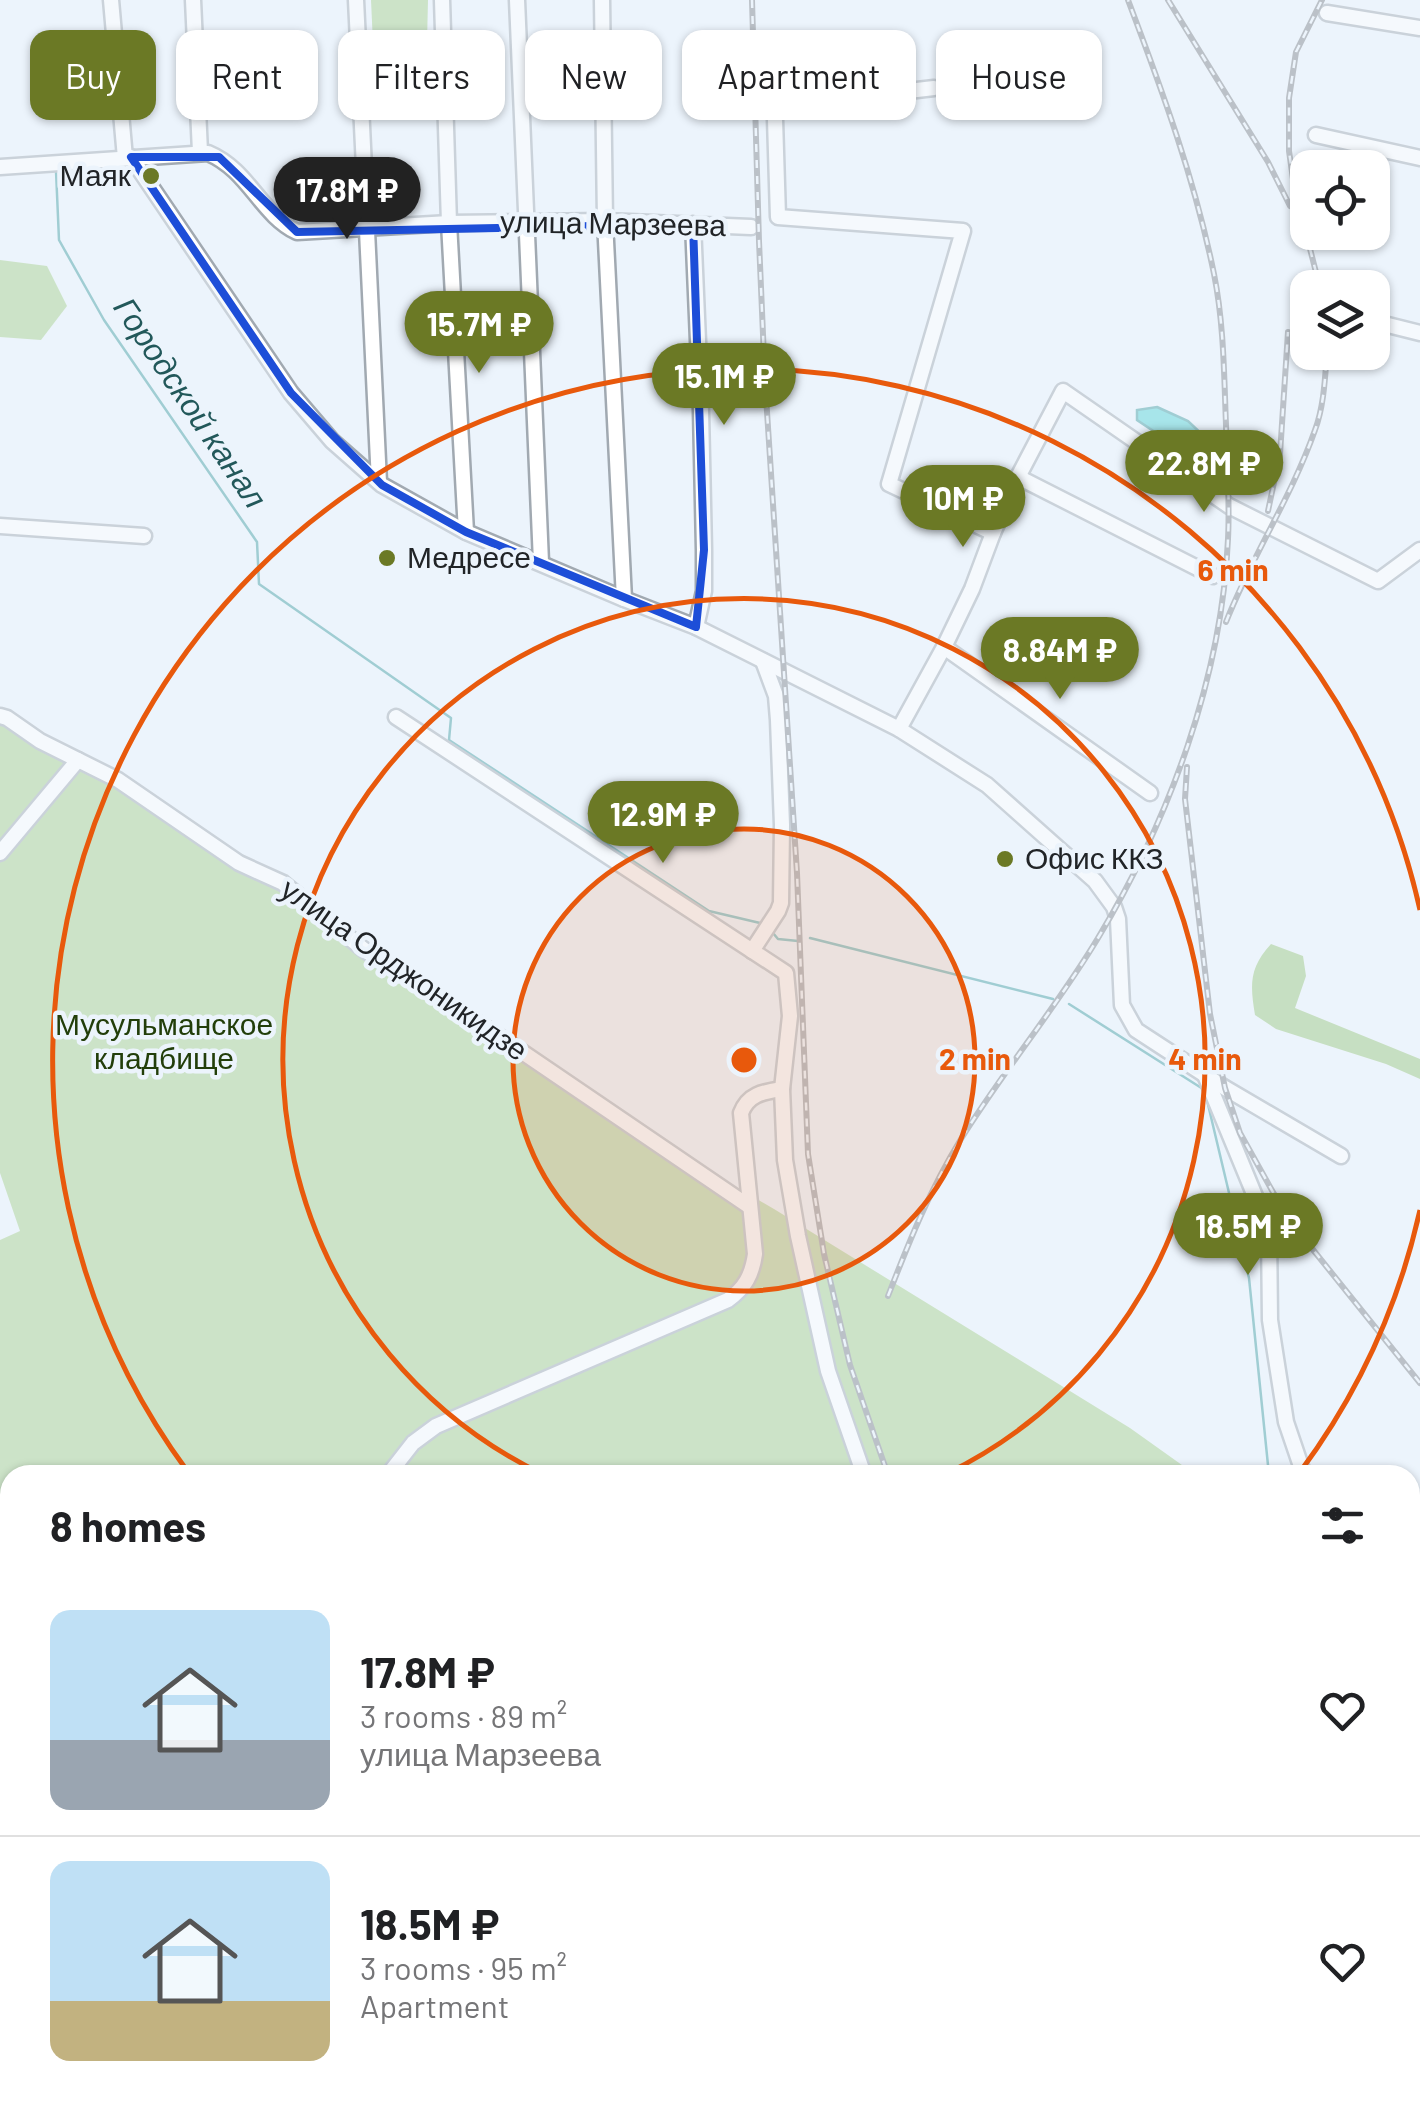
<!DOCTYPE html>
<meta charset="utf-8">
<style>
:root{--surface:#fff;--page:#f2f2f2;--text:#202124;--muted:#757577;--line:#e0e0e0;--accent:#6b7925}
body{margin:0;font-family:Barlow,sans-serif;background:var(--page);color:var(--text);height:100vh;display:flex;flex-direction:column;font-size:38px;white-space:nowrap}
*{box-sizing:border-box;margin:0}
p{font-size:32px;color:var(--muted)}
.icon{flex:none;width:55px;height:55px;fill:none;stroke:currentColor;stroke-width:2;stroke-linecap:round;stroke-linejoin:round}
.map{position:relative;flex:1;overflow:hidden}
.details{position:absolute;left:0px;top:1465px;width:1420px;height:642px;display:flex;flex-direction:column;background:var(--surface);border-radius:30px 30px 0 0;box-shadow:0 2px 8px #0004}
.details>*{flex:none}
.top-card{position:absolute;left:30px;top:30px;width:1360px;height:90px;display:flex;gap:20px}
.tools{position:absolute;left:1290px;top:150px;display:grid;gap:20px}
.tools a{display:grid;place-items:center;width:100px;height:100px;border-radius:20px;background:var(--surface);box-shadow:0 2px 8px #0004;font-size:50px}
.price{position:absolute;translate:-50% -85px;padding:0 22px;border-radius:35px;background:var(--accent);color:#fff;font-size:32px;line-height:65px;filter:drop-shadow(0 2px 5px #0008)}
.price::after{content:'';position:absolute;left:50%;top:60px;width:30px;height:22px;margin-left:-15px;background:inherit;clip-path:polygon(0 0,100% 0,50% 100%)}
.price.current{background:#222;color:#fff}
ul{padding:0;list-style:none}
li{display:flex;align-items:center;gap:30px;height:250px;padding:0 50px}
li+li{border-top:2px solid var(--line)}
li span{display:grid;place-items:center;flex:none;width:280px;height:200px;border-radius:20px;color:#555}
li>.icon{margin-inline-start:auto}
span .icon{width:120px;height:120px;fill:#fffc;stroke-width:1}
li b{font-size:42px}
h2{display:flex;justify-content:space-between;align-items:center;height:120px;padding:0 50px;font-size:42px}
.tag{padding:0 35px;border-radius:20px;background:var(--surface);box-shadow:0 2px 8px #0004;font-size:35px;line-height:90px}
.tag.current{background:var(--accent);color:#fff}
.map>svg:first-child{display:block}
.green{fill:#a5cf8b}
.forest{fill:#98c57c}
.water{fill:#52d2d6;stroke:#439ea2;stroke-width:2.5}
.lines{fill:none;stroke-linecap:round;stroke-linejoin:round}
.stream{stroke:#439ea2;stroke-width:2.5}
.minor-casing{stroke:#a1a9b1;stroke-width:19}
.minor{stroke:#fff;stroke-width:14}
.rail-casing{stroke:#7f848a;stroke-width:6}
.rail{stroke:#ecf4fc;stroke-width:2.5;stroke-dasharray:8;stroke-linecap:butt}
.marked{fill:none;stroke:#1d4ed8;stroke-width:8;stroke-linejoin:round}
.ring{fill:none;stroke:#e8590c;stroke-width:5}
.poi-dot{fill:#6b7925;stroke:#ecf4fc;stroke-width:4}
.labels{text-anchor:middle;stroke-width:9;stroke-linejoin:round;paint-order:stroke}
.poi-label{font-size:30px;fill:#212427;stroke:#ecf4fc;text-anchor:start}
.street-label{font-size:30px;fill:#212427;stroke:#ecf4fc}
.park-label{font-size:30px;fill:#223e0a;stroke:#ecf4fc}
.water-label{font-size:32px;font-style:italic;fill:#22585a;stroke:#ecf4fc}
.centre{fill:#e8590c;stroke:#ecf4fc;stroke-width:5}
.ring-label{font-size:30px;text-anchor:middle;font-weight:bold;fill:#e8590c;stroke:#ecf4fc;stroke-width:9;stroke-linejoin:round;paint-order:stroke}
</style>
<div class="map">
<svg width="1420" height="2107" viewBox="0 0 1420 2107">
<rect width="100%" height="100%" fill="#ecf4fc"/>
<g class="green">
<path d="M371,0H428L427,43L373,44Z"/>
<path d="M0,260L47,266L67,306L41,340L0,337Z"/>
<path d="M26,721L619,1118L774,1209L1130,1428L1196,1475H10V1535L0,1528V1240L20,1231L0,1173V723Z"/>
<path d="M1420,1585V1848L1410,1851V1588Z"/>
</g>
<path class="forest" d="M1271,944L1303,956L1306,976L1295,1008L1420,1059V1079L1386,1064L1276,1029L1255,1015C1250,985 1249,968 1271,944Z"/>
<path class="water" d="M1157,407L1188,421L1206,438L1205,448L1196,452L1173,444L1137,420V410Z"/>
<g class="lines">
<g class="stream">
<path d="M56,171L59,240L104,320L257,542L259,584L451,718L449,740L709,911L760,923"/>
<path d="M773,933L778,939L798,941"/>
<path d="M810,938L1053,999"/>
<path d="M1069,1004L1203,1089"/>
<path d="M1206,1096L1239,1235"/>
<path d="M1240,1243L1249,1278L1269,1475"/>
</g>
<g class="minor-casing">
<g id="minor">
<path d="M111,0L125,158"/>
<path d="M193,0L200,152"/>
<path d="M356,0L379,482"/>
<path d="M442,0L449,223L466,532"/>
<path d="M517,0L541,562"/>
<path d="M602,0L605,221L624,599"/>
<path d="M1327,13L1420,28"/>
<path d="M934,88L857,97L849,72L831,57L815,49L796,47L773,54L778,217L963,231L889,484L993,533"/>
<path d="M1316,135L1420,158"/>
<path d="M131,157L291,393L332,441L382,485L466,532L624,599L696,627L899,729L987,785L1095,881L1114,907L1118,919L1122,1005L1136,1030L1225,1088L1341,1156"/>
<path d="M0,167L208,153C249,170 261,215 297,232L449,223L605,221L751,227"/>
<path d="M693,224L701,411L704,550V591L696,627"/>
<path d="M1372,321L1420,333"/>
<path d="M1018,477L1213,576"/>
<path d="M0,526L144,536"/>
<path d="M944,647L1150,793"/>
<path d="M0,716L7,718L40,741L118,780L239,863L283,883L363,949L506,1041L750,1207"/>
<path d="M396,717L786,973L790,1016L782,1089L785,1160L798,1236L828,1371L864,1475"/>
<path d="M899,729L944,647L972,589L993,533L1018,477L1063,391L1229,506L1378,581L1420,550"/>
<path d="M0,853L78,760"/>
<path d="M752,951L778,911L781,903L782,825L778,720L776,696L763,661"/>
<path d="M1205,1075L1269,1230L1270,1320L1286,1422L1304,1475"/>
<path d="M388,1475L413,1443L436,1426L728,1300C745,1288 752,1275 755,1254L741,1113C748,1094 763,1092 782,1089"/>
<path d="M1410,1542H1420"/>
<path d="M0,1910L10,1911"/>
<path d="M0,2014L10,2008"/>
<path d="M0,2075L10,2069"/>
<path d="M152,2098L157,2107"/>
<path d="M439,2098L453,2107"/>
<path d="M848,2098L849,2107"/>
<path d="M64,2107L73,2098"/>
<path d="M489,2107L507,2098"/>
</g>
</g>
<use href="#minor" class="minor"/>
<g class="rail-casing">
<g id="rail">
<path d="M752,0L759,241L765,381L797,873L808,1154L824,1254L850,1365L888,1475"/>
<path d="M1168,0L1268,162L1290,206"/>
<path d="M1320,288L1294,186L1289,151V98L1296,52L1322,0"/>
<path d="M1268,511L1280,454L1288,332"/>
<path d="M1226,622C1252,556 1292,496 1315,430C1324,406 1325,378 1327,352"/>
<path d="M1187,767L1185,799L1210,1014L1225,1088L1240,1133L1274,1194L1306,1241L1420,1383"/>
<path d="M888,1296C909,1242 930,1189 961,1139C1004,1070 1056,1008 1098,938C1169,820 1222,678 1228,539C1230,501 1227,463 1226,425C1224,375 1224,324 1214,274C1195,180 1162,90 1128,0"/>
<path d="M1325,2098L1336,2107"/>
</g>
</g>
<use href="#rail" class="rail"/>
</g>
<path d="M0 0H1420V2107H0ZM131,157H219L297,232L693,224L704,550L696,627L466,532L382,485L291,393Z" fill="#ecf4fc" fill-opacity=".55" fill-rule="evenodd"/>
<path class="marked" d="M131,157H219L297,232L693,224L704,550L696,627L466,532L382,485L291,393Z"/>
<circle cx="744" cy="1060" r="231" fill="#e8590c" fill-opacity=".12"/>
<g class="ring">
<circle cx="744" cy="1060" r="231"/>
<path d="M542 1474A461 461 0 1 1 946 1474"/>
<path d="M1420 1210A692 692 0 0 1 1300 1472M188 1472A692 692 0 1 1 1420 910"/>
</g>
<g class="poi-dot">
<circle cx="151" cy="176" r="10"/>
<circle cx="387" cy="558" r="10"/>
<circle cx="1005" cy="859" r="10"/>
</g>
<g class="labels">
<g class="poi-label">
<text x="131" y="186" text-anchor="end">Маяк</text>
<text x="407" y="568">Медресе</text>
<text x="1025" y="869">Офис ККЗ</text>
</g>
<g class="street-label">
<text transform="translate(613 224) rotate(1)" y="10">улица Марзеева</text>
<text transform="translate(404 970) rotate(35)" y="10">улица Орджоникидзе</text>
</g>
<g class="park-label">
<text x="164" y="1035">Мусульманское<tspan x="164" dy="34">кладбище</tspan></text>
</g>
<g class="water-label">
<text transform="translate(190 403) rotate(56)" y="11">Городской канал</text>
</g>
</g>
<circle cx="744" cy="1060" r="15" class="centre"/>
<g class="ring-label">
<text x="1233" y="581">6 min</text>
<text x="975" y="1070">2 min</text>
<text x="1205" y="1070">4 min</text>
</g>
</svg>
<div class="tools">
<a><svg class="icon" aria-label="locate" viewBox="0 0 24 24"><circle cx="12" cy="12" r="6"/><path d="M12 2v4M12 18v4M2 12h4M18 12h4"/></svg></a>
<a><svg class="icon" aria-label="layers" viewBox="0 0 24 24"><path d="M12 4l9 5-9 5-9-5zM3 14l9 5 9-5"/></svg></a>
</div>
<b class="price current" style="left:347px;top:242px">17.8M ₽</b>
<b class="price" style="left:479px;top:376px">15.7M ₽</b>
<b class="price" style="left:724px;top:428px">15.1M ₽</b>
<b class="price" style="left:1204px;top:515px">22.8M ₽</b>
<b class="price" style="left:963px;top:550px">10M ₽</b>
<b class="price" style="left:1060px;top:702px">8.84M ₽</b>
<b class="price" style="left:663px;top:866px">12.9M ₽</b>
<b class="price" style="left:1248px;top:1278px">18.5M ₽</b>
<div class="top-card">
<a class="tag current">Buy</a>
<a class="tag">Rent</a>
<a class="tag">Filters</a>
<a class="tag">New</a>
<a class="tag">Apartment</a>
<a class="tag">House</a>
</div>
<section class="details">
<h2>8 homes<svg class="icon" aria-label="filters" viewBox="0 0 24 24"><path d="M4 7h16M4 17h16"/><circle cx="9" cy="7" r="2"/><circle cx="15" cy="17" r="2"/></svg></h2>
<ul>
<li><span style="background:linear-gradient(#bfe0f5 65%,#9aa5b1 0)"><svg class="icon" aria-label="home" viewBox="0 0 24 24"><path d="M3 11l9-7 9 7M6 9v11h12V9"/></svg></span><div><b>17.8M ₽</b><p>3 rooms · 89 m²</p><p>улица Марзеева</p></div><svg class="icon" aria-label="heart" viewBox="0 0 24 24"><path d="M12 20l-8-8c-3-5 5-10 8-4 3-6 11-1 8 4z"/></svg></li>
<li><span style="background:linear-gradient(#bfe0f5 70%,#c2b280 0)"><svg class="icon" aria-label="home" viewBox="0 0 24 24"><path d="M3 11l9-7 9 7M6 9v11h12V9"/></svg></span><div><b>18.5M ₽</b><p>3 rooms · 95 m²</p><p>Apartment</p></div><svg class="icon" aria-label="heart" viewBox="0 0 24 24"><path d="M12 20l-8-8c-3-5 5-10 8-4 3-6 11-1 8 4z"/></svg></li>
</ul>
</section>
</div>
